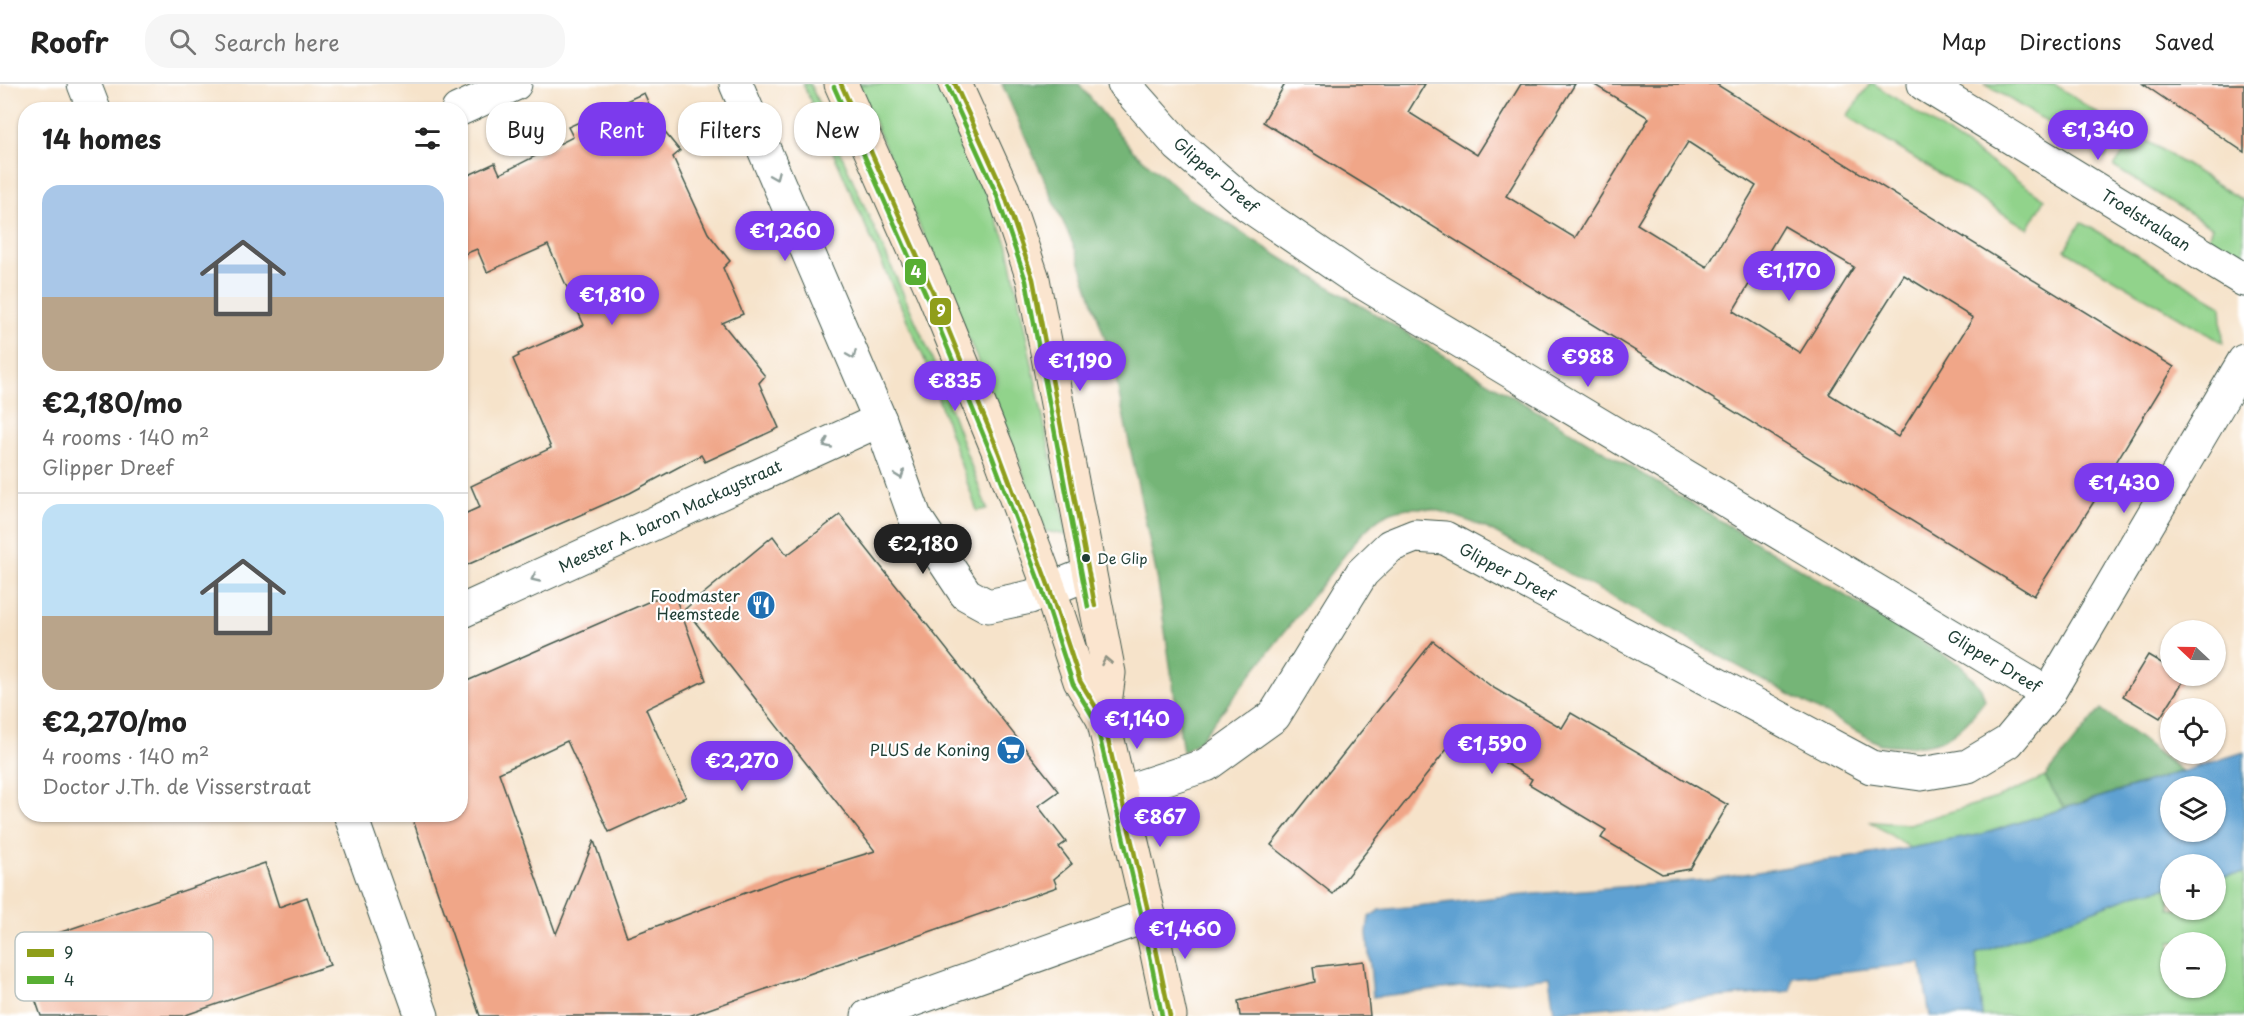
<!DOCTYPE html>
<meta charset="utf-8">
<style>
:root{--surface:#fff;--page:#f6f6f6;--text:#222;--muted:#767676;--line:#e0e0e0;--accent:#7c3aed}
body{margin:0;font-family:"Playpen Sans",sans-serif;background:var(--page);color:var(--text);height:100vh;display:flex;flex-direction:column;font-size:22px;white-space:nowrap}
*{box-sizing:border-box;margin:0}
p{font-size:20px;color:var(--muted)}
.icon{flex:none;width:33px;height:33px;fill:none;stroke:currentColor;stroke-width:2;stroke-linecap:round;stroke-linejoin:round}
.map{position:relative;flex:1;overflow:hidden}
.sheet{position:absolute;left:18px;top:18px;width:450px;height:720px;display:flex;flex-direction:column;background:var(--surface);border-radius:24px;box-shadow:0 2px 4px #0004}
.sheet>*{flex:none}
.banner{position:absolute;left:486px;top:18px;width:570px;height:54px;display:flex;gap:12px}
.needle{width:39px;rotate:292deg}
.fabs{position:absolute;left:2160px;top:536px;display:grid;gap:12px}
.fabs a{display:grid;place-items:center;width:66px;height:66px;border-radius:50%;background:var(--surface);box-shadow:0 2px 4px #0004;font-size:30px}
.price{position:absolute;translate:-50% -51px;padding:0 14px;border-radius:21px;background:var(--accent);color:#fff;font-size:20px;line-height:39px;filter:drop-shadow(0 2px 3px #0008)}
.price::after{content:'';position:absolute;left:50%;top:36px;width:18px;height:14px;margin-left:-9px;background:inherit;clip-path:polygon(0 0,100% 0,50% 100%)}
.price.selected{background:#222;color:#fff}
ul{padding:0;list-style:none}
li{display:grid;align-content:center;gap:12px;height:318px;padding:0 24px}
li+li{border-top:2px solid var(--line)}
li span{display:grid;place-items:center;height:186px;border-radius:18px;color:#555}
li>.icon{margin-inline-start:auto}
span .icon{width:108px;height:108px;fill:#fffc;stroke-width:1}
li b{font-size:26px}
h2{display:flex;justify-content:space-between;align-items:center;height:72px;padding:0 24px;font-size:26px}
.pill{padding:0 21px;border-radius:24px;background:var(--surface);box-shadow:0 2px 4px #0004;font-size:21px;line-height:54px}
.pill.selected{background:var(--accent);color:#fff}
header{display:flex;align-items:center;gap:36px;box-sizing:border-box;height:84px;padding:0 30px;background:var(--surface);border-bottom:2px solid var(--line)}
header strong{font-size:28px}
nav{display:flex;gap:33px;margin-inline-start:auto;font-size:21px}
.search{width:420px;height:54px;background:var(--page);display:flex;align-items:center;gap:15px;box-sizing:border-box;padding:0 21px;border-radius:24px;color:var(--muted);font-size:22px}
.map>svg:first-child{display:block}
.green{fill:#91d38b;stroke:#588860;stroke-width:1.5;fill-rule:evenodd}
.forest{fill:#74b577;stroke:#4a7956;stroke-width:1.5}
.water{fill:#5ea1d2;stroke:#3e6f83;stroke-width:1.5;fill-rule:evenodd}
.building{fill:#f0a688;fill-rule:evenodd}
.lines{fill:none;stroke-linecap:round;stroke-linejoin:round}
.street-casing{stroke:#3f564a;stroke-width:35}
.secondary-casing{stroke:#3f564a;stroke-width:35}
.street{stroke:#fff;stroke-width:33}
.secondary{stroke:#fbe5cf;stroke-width:33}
.bus-1-casing{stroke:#fff;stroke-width:9}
.bus-2-casing{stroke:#fff;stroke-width:9}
.bus-1{stroke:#8f9e1a;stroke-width:4.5}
.bus-2{stroke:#58af33;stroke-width:4.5}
.oneway{stroke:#8f9e9a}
.oneway2{stroke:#8d9182}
.bus-dot{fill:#1f3d34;stroke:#fff;stroke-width:2}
.labels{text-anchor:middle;stroke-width:4.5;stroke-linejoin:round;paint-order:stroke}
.bus-label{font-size:14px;fill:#1f3d34;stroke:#fff;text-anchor:start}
.street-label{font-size:16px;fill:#1f3d34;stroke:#fff}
.poi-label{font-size:16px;fill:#1f3d34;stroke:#fff;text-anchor:end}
.key{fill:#fff;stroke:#bcc5c2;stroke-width:1.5}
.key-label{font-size:16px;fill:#1f3d34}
.line-badge{stroke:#fff;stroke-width:2}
.badge-label{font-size:16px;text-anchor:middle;font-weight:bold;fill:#fff}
</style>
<header>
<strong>Roofr</strong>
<div class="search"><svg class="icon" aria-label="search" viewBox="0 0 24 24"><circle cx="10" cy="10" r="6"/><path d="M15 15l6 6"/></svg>Search here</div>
<nav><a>Map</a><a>Directions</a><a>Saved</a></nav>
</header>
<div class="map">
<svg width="2244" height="932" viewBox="0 0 2244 932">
<rect width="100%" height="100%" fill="#fff"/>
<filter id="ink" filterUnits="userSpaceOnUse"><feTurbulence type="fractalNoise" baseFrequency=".0167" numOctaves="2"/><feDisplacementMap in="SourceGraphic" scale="12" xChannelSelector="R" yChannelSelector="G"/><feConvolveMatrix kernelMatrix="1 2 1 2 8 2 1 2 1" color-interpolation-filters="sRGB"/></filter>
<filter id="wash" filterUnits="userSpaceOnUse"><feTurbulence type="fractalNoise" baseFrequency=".008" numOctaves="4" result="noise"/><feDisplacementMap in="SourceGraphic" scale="24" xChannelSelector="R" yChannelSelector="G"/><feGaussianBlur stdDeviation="1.35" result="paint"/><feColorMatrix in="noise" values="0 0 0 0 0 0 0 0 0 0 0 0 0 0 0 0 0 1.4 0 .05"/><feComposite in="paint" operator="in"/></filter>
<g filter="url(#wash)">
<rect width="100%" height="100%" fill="#f6e3ca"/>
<g class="green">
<path d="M803,0H810L931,272L987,425L977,427L926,279Z"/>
<path d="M858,0H942L1008,163L1067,451L1045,447L997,321Z"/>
<path d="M1870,0H1874L2045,115L2028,145L1847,32Z"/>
<path d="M1985,0H2054L2122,46L2105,74Z"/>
<path d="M2136,50L2244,117V175L2207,157L2212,143L2114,83Z"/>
<path d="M2081,138L2221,221L2223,259L2065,166Z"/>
<path d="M2045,693L2064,724L1983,750L1910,764L1871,738L1909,740L1997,714Z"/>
<path d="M2244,789V932H1982L1976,870L2142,808L2170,803V825H2216V794ZM2170,858H2216V903H2170Z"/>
</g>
<g class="forest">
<path d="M1002,0H1079L1132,66L1190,115L1283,175L1961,581L1981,604L1985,616C1951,661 1934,665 1880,660L1486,444C1453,431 1417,413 1383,432C1374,436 1366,447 1358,454L1199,657L1183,668L1157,493L1112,276L1076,167Z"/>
<path d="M2101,625L2182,687L2064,724L2045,693Z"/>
</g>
<path class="water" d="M2244,668V789L2216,794V780H2170V803L2142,808L1976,870L1982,932H1930L1921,879L1792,893L1791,907L1554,928L1549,893L1373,913L1367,849L1369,833L1380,826L1499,813L1706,796L1910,764L1983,750ZM2170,702H2216V747H2170Z"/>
<g id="blocks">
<g class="building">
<path d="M1285,0H1425L1408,28L1477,71L1521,0H1575L1506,112L1575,154L1649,34L1593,0H1716L2174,283L2107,393L2100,408L2034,512L1263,38ZM1688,58L1756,102L1707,183L1637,140ZM1784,142L1854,183L1800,269L1733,227ZM1904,191L1973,234L1898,353L1829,310Z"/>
<path d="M2143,0H2244V68L2196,36Z"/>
<path d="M644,9L658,40L680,67L673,73L708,149L730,177L723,184L743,230L722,239L765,292L759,299L779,344L705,378L701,371L630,409L460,484V432L480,423L471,402L551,364L513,275L519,272L518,270L584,241L548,161L487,188L477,165L460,172V95L495,79L500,90L573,53L568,43Z"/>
<path d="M840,431L1059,707L1038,722L1066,758L1059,763L1072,780L1054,795L1057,803L689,932H480L411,730H460V596L466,595L467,597L673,507L706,596L646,625L686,713L609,748L567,657L499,689L556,850L594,757L627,853L780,796L875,767L685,525L773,452L787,471Z"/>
<path d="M1433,557L1492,603L1562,644L1571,629L1728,721L1690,785L1662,790L1601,754L1606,746L1529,700L1532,695L1458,651L1333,810L1271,761Z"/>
<path d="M2148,571L2170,584V591L2186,593L2160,634L2123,612Z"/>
<path d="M265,779L279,823L307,813L330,881L183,932H41L17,863Z"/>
<path d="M1364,877L1370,932H1240L1238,917L1315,898L1313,883Z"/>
</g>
</g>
</g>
<g filter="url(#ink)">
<use href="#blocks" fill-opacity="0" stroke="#3f564a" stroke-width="1.5"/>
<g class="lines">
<g class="street-casing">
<g id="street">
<path d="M84,0L94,26"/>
<path d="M736,0L880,336L915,433L966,510L988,522L1030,513L1088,490"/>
<path d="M1124,0L1179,62L1248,121L1352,192L2048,610"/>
<path d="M1924,0L2244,196"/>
<path d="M458,26L515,0"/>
<path d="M460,528L880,336"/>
<path d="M1121,709L1206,681L1274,632L1362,489L1390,462L1415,452L1445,454L1871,683L1921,690L1968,682L2008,658L2048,610L2244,277"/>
<path d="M350,730L422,932"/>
<path d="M868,932L1149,831"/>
</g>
</g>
<g class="secondary-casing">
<g id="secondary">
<path d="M841,0L933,208L999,369L1050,506L1080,597L1103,635L1149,831L1170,932"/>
<path d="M955,0L1003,106L1033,195L1109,589L1103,635"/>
</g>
</g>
<use href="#street" class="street"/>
<use href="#secondary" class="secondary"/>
<g class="bus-1-casing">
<g id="bus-1">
<path d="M841,0L933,208L999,369L1050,506L1080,597L1103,635L1149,831L1170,932"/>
<path d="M955,0L1003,106L1033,195L1095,522"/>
</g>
</g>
<g class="bus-2-casing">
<g id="bus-2">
<path d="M834,3L926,211L992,372L1043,508L1073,600L1096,638L1142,833L1162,932"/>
<path d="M948,3L996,109L1026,197L1088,523"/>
</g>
</g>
<use href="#bus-1" class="bus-1"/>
<use href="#bus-2" class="bus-2"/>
</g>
<defs><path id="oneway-chevron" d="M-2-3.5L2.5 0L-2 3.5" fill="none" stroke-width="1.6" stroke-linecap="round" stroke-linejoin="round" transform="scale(1.5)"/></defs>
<g class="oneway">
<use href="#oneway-chevron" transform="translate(775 92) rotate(67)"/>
<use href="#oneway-chevron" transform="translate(852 271) rotate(67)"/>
<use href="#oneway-chevron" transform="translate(827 360) rotate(155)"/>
<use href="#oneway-chevron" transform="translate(900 391) rotate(70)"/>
<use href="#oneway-chevron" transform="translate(535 494) rotate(155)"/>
</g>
<use class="oneway2" href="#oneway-chevron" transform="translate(1106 577) rotate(-102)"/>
</g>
<defs>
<g id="restaurant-disc" transform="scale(1.5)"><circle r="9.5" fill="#1f6fb2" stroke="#fff"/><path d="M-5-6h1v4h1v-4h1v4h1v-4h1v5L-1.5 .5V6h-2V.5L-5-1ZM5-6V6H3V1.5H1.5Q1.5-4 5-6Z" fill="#fff"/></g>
<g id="supermarket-disc" transform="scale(1.5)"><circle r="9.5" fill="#1f6fb2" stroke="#fff"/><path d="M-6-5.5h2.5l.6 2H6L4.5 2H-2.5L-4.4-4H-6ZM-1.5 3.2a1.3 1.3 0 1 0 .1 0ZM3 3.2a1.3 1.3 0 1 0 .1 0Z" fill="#fff"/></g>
</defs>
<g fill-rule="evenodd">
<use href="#restaurant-disc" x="761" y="521"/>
<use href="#supermarket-disc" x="1011" y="666"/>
</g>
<circle class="bus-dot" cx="1086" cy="474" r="5"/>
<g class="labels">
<g class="bus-label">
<text x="1097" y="480">De Glip</text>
</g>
<g class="street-label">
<text transform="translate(1216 91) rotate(41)" y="6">Glipper Dreef</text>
<text transform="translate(2146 136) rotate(32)" y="6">Troelstralaan</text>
<text transform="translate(670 432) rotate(-25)" y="6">Meester A. baron Mackaystraat</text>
<text transform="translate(1507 488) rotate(28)" y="6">Glipper Dreef</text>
<text transform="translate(1994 577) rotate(31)" y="6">Glipper Dreef</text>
</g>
<g class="poi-label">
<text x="740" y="518">Foodmaster<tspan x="740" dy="18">Heemstede</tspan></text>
<text x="990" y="672">PLUS de Koning</text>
</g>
</g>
<rect x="15" y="848" width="198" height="69" rx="9" class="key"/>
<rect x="27" y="865" width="27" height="8" fill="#8f9e1a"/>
<rect x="27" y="892" width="27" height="8" fill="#58af33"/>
<g class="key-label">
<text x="64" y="875">9</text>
<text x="64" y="902">4</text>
</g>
<g class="line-badge">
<rect x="904" y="174" width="23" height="28" rx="6" fill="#58af33"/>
<rect x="929" y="213" width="23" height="29" rx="6" fill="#8f9e1a"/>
</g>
<g class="badge-label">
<text x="916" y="194">4</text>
<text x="941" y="233">9</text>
</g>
</svg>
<div class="fabs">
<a><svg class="needle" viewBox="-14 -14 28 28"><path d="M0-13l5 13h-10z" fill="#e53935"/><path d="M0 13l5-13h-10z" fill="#767676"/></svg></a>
<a><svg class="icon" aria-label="locate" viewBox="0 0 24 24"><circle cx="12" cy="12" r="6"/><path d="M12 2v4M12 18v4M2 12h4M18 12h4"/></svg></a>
<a><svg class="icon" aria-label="layers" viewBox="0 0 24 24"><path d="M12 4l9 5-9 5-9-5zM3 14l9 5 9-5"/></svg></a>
<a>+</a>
<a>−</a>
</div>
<b class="price" style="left:2098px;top:77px">€1,340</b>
<b class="price" style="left:785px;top:178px">€1,260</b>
<b class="price" style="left:1789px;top:218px">€1,170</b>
<b class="price" style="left:612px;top:242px">€1,810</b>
<b class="price" style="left:1588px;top:304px">€988</b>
<b class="price" style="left:1080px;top:308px">€1,190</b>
<b class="price" style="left:955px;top:328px">€835</b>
<b class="price" style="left:2124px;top:430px">€1,430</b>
<b class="price selected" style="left:923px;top:491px">€2,180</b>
<b class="price" style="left:1137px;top:666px">€1,140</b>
<b class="price" style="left:1492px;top:691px">€1,590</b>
<b class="price" style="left:742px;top:708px">€2,270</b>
<b class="price" style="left:1160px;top:764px">€867</b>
<b class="price" style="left:1185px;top:876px">€1,460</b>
<div class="banner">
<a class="pill">Buy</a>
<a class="pill selected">Rent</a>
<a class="pill">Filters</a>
<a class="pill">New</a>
</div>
<section class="sheet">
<h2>14 homes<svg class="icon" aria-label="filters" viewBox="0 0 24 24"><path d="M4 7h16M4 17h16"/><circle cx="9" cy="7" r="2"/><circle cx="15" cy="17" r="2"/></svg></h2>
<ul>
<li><span style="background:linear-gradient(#a9c7e8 60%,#b9a48a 0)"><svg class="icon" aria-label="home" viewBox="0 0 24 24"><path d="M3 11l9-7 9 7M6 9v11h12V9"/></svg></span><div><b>€2,180/mo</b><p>4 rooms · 140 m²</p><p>Glipper Dreef</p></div></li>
<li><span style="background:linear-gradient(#bfe0f5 60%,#b9a48a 0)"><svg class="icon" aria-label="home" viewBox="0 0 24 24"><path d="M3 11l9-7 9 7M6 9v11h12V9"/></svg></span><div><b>€2,270/mo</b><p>4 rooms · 140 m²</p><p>Doctor J.Th. de Visserstraat</p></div></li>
</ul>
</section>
</div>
